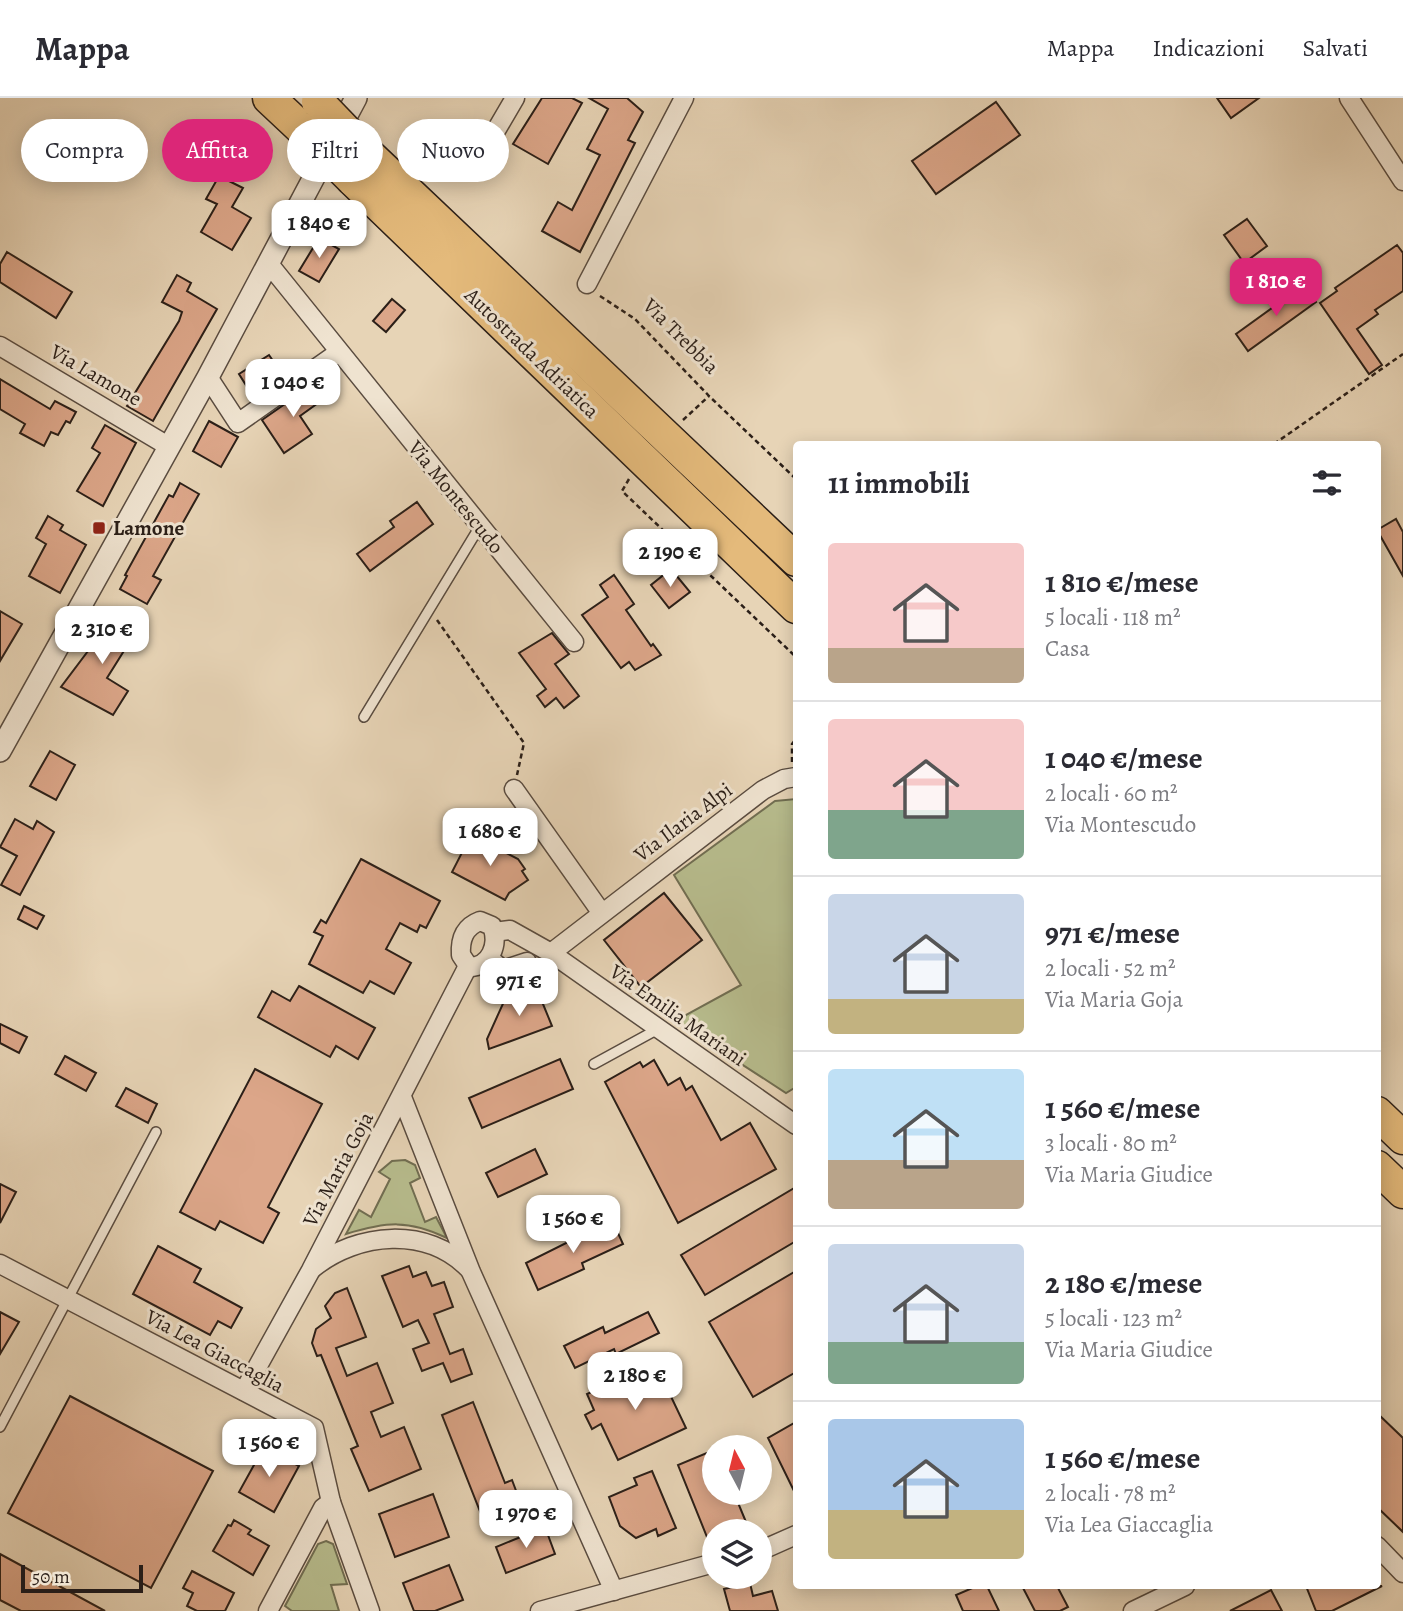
<!DOCTYPE html>
<html lang="it">
<meta charset="utf-8">
<style>
:root{--surface:#fff;--page:#f7f7f7;--text:#2b2b33;--muted:#7c7c81;--line:#e1e1e2;--accent:#db2777}
body{margin:0;font-family:Alegreya,serif;background:var(--page);color:var(--text);height:100vh;display:flex;flex-direction:column;font-size:26px;white-space:nowrap}
*{box-sizing:border-box;margin:0}
p{font-size:23px;color:var(--muted)}
.icon{flex:none;width:38px;height:38px;fill:none;stroke:currentColor;stroke-width:2;stroke-linecap:round;stroke-linejoin:round}
.map{position:relative;flex:1;overflow:hidden}
.drawer{position:absolute;left:793px;top:343px;width:588px;height:1148px;display:flex;flex-direction:column;background:var(--surface);border-radius:7px;box-shadow:0 4px 18px #0003}
.drawer>*{flex:none}
.top-card{position:absolute;left:21px;top:21px;width:665px;height:63px;display:flex;gap:14px}
.needle{width:46px;rotate:353deg}
.tools{position:absolute;left:702px;top:1337px;display:grid;gap:14px}
.tools a{display:grid;place-items:center;width:70px;height:70px;border-radius:50%;background:var(--surface);box-shadow:0 4px 18px #0003;font-size:35px}
.scale{position:absolute;left:21px;bottom:18px;width:122px;box-sizing:border-box;padding-left:7px;border:4px solid #2b1f18;border-top:0;font-size:19px;line-height:24px;white-space:nowrap;color:#2b1f18;-webkit-text-stroke:5px #efe3d0;paint-order:stroke}
.price{position:absolute;translate:-50% -60px;padding:0 16px;border-radius:14px;background:#fff;color:#222;font-size:23px;line-height:46px;filter:drop-shadow(0 2px 4px #0008)}
.price::after{content:'';position:absolute;left:50%;top:42px;width:21px;height:16px;margin-left:-10px;background:inherit;clip-path:polygon(0 0,100% 0,50% 100%)}
.price.selected{background:var(--accent);color:#fff}
ul{padding:0;list-style:none}
li{display:flex;align-items:center;gap:21px;height:175px;padding:0 35px}
li+li{border-top:2px solid var(--line)}
li span{display:grid;place-items:center;flex:none;width:196px;height:140px;border-radius:7px;color:#555}
li>.icon{margin-inline-start:auto}
span .icon{width:84px;height:84px;fill:#fffc;stroke-width:1}
li b{font-size:30px}
h2{display:flex;justify-content:space-between;align-items:center;height:84px;padding:0 35px;font-size:30px}
.tag{padding:0 24px;border-radius:32px;background:var(--surface);box-shadow:0 4px 18px #0003;font-size:24px;line-height:63px}
.tag.selected{background:var(--accent);color:#fff}
header{display:flex;align-items:center;gap:42px;box-sizing:border-box;height:98px;padding:0 35px;background:var(--surface);border-bottom:2px solid var(--line)}
header strong{font-size:33px}
nav{display:flex;gap:38px;margin-inline-start:auto;font-size:24px}
.map>svg:first-child{display:block}
.green{fill:#b7bc8d;stroke:#716e52;stroke-width:2}
.building{fill:#dca689;stroke:#2b1f18;stroke-width:2}
.lines{fill:none;stroke-linecap:round;stroke-linejoin:round}
.service-casing{stroke:#5a4c40;stroke-width:12}
.minor-casing{stroke:#5a4c40;stroke-width:21}
.tertiary-casing{stroke:#5a4c40;stroke-width:24}
.motorway-casing{stroke:#2b1f18;stroke-width:35}
.path{stroke:#2b1f18;stroke-width:2.5;stroke-dasharray:5 3.5;stroke-linecap:butt}
.service{stroke:#efe3d0;stroke-width:9}
.minor{stroke:#efe3d0;stroke-width:18}
.tertiary{stroke:#efe3d0;stroke-width:21}
.motorway{stroke:#e4ba7b;stroke-width:32}
.motorway-bridge-casing{stroke:#2b1f18;stroke-width:35;stroke-linecap:butt}
.motorway-bridge{stroke:#e4ba7b;stroke-width:32}
.poi-dot{fill:#8f2418;stroke:#efe3d0;stroke-width:2.5}
.labels{text-anchor:middle;stroke-width:6;stroke-linejoin:round;paint-order:stroke}
.street-label{font-size:21px;fill:#2b1f18;stroke:#efe3d0}
.poi-label{font-size:21px;font-weight:bold;fill:#2b1f18;stroke:#efe3d0;text-anchor:start}
</style>
<header>
<strong>Mappa</strong>
<nav><a>Mappa</a><a>Indicazioni</a><a>Salvati</a></nav>
</header>
<div class="map">
<svg width="1403" height="1513" viewBox="0 0 1403 1513">
<rect width="100%" height="100%" fill="#e7d4b6"/>
<filter id="stains"><feTurbulence type="fractalNoise" baseFrequency=".00286" numOctaves="4"/><feColorMatrix values="0 0 0 0 .2 0 0 0 0 .09 0 0 0 0 .02 0 0 0 .5 -.17"/></filter>
<radialGradient id="worn" r=".72"><stop offset=".6" stop-color="#630" stop-opacity="0"/><stop offset="1" stop-color="#630" stop-opacity=".3"/></radialGradient>
<g class="green">
<path d="M796,701V989L786,995L675,923L741,887L674,777L775,703Z"/>
<path d="M405,1062L415,1067L420,1080L410,1085L425,1124L436,1119L447,1140C408,1121 386,1124 346,1136L359,1112L371,1119L390,1081L379,1074L392,1063Z"/>
<path d="M326,1443L333,1446L347,1486L331,1487L339,1513H292L285,1508L318,1446Z"/>
</g>
<g class="building">
<path d="M542,0H572L582,5L548,66L513,46Z"/>
<path d="M589,0H627L643,14L628,42L635,45L580,154L542,133L558,104L572,112L600,57L587,51L608,11Z"/>
<path d="M1217,0H1259L1231,20Z"/>
<path d="M996,4L1020,37L936,96L912,63Z"/>
<path d="M219,78L243,90L232,109L251,120L232,152L201,134L217,106L206,101Z"/>
<path d="M1247,121L1267,148L1244,165L1224,137Z"/>
<path d="M319,140L339,151L319,184L299,173Z"/>
<path d="M1397,147L1403,155V193L1375,212L1378,216L1357,231L1382,267L1369,276L1320,205L1337,193L1335,190Z"/>
<path d="M7,154L72,194L56,220L0,184V166Z"/>
<path d="M177,177L191,185L187,193L217,211L153,323L127,308L179,223L182,214L162,204Z"/>
<path d="M1304,187L1316,204L1248,253L1236,236Z"/>
<path d="M392,201L405,212L386,234L373,223Z"/>
<path d="M269,257L284,279L254,300L239,276Z"/>
<path d="M0,281L50,311L55,303L76,314L70,325L66,323L58,337L51,334L44,348L20,335L25,326L0,311Z"/>
<path d="M315,285L325,300L300,318L312,336L284,355L262,322Z"/>
<path d="M209,323L238,339L221,369L193,353Z"/>
<path d="M105,327L136,345L103,408L77,393L100,355L92,350Z"/>
<path d="M180,385L199,396L153,478L161,482L147,506L120,491L127,478L125,477L169,397L173,399Z"/>
<path d="M417,404L433,426L370,473L357,456L394,429L390,423Z"/>
<path d="M48,418L63,427L60,432L86,447L60,495L29,478L46,446L36,440Z"/>
<path d="M1396,421L1403,434V478L1377,432Z"/>
<path d="M671,471L690,494L669,510L651,487Z"/>
<path d="M614,477L634,506L626,512L651,548L653,546L661,557L635,572L629,564L621,570L582,517L608,499L600,487Z"/>
<path d="M0,513L22,526L0,563Z"/>
<path d="M109,514L137,532L107,580L128,593L113,617L61,589L94,545L91,543Z"/>
<path d="M552,535L569,556L555,566L579,598L564,610L556,600L545,609L537,598L546,591L519,555Z"/>
<path d="M50,653L75,667L56,702L30,688Z"/>
<path d="M15,721L33,731L37,723L54,734L20,797L1,787L17,758L0,749Z"/>
<path d="M471,737L518,761L525,771L522,773L528,782L509,795L505,802L452,774Z"/>
<path d="M361,761L440,803L426,830L420,827L417,834L400,825L386,851L411,865L394,896L370,883L363,895L309,866L323,838L314,834L321,822L326,825Z"/>
<path d="M664,795L702,842L641,889L604,842Z"/>
<path d="M24,808L44,818L37,831L18,821Z"/>
<path d="M299,888L375,930L358,961L336,948L330,959L258,919L272,893L290,903Z"/>
<path d="M536,889L552,928L489,951L487,941L506,899Z"/>
<path d="M0,926L27,939L19,955L0,945Z"/>
<path d="M65,958L96,975L86,993L55,976Z"/>
<path d="M560,961L573,991L482,1030L469,1000Z"/>
<path d="M654,962L668,987L680,980L686,992L692,988L721,1042L750,1025L776,1071L678,1125L605,984L640,964L643,969Z"/>
<path d="M255,971L322,1006L268,1109L279,1115L263,1145L220,1123L215,1132L180,1114Z"/>
<path d="M126,990L157,1006L148,1025L116,1008Z"/>
<path d="M535,1051L547,1076L498,1099L486,1075Z"/>
<path d="M0,1086L16,1094L0,1125Z"/>
<path d="M796,1089V1143L705,1197L681,1157Z"/>
<path d="M612,1122L623,1146L582,1165L584,1171L538,1192L526,1165Z"/>
<path d="M158,1148L201,1171L194,1184L242,1210L231,1230L218,1223L210,1237L133,1196Z"/>
<path d="M409,1168L413,1179L426,1174L432,1188L444,1184L453,1209L434,1216L450,1256L463,1251L472,1276L451,1284L443,1265L422,1273L413,1251L429,1245L418,1222L403,1229L382,1178Z"/>
<path d="M796,1173V1274L753,1299L709,1224Z"/>
<path d="M347,1190L366,1239L336,1250L347,1278L377,1265L393,1305L371,1314L381,1339L404,1329L421,1371L369,1393L351,1351L358,1348L321,1257L317,1258L312,1245L316,1231L331,1220L325,1208L335,1195Z"/>
<path d="M0,1214L19,1224L0,1256Z"/>
<path d="M648,1214L659,1235L616,1256L614,1251L575,1270L564,1248L603,1229L605,1235Z"/>
<path d="M655,1265L686,1330L618,1362L601,1326L592,1331L585,1317L594,1312L587,1296Z"/>
<path d="M70,1298L213,1373L151,1490L8,1415Z"/>
<path d="M473,1304L505,1385L512,1382L521,1406L483,1421L442,1317Z"/>
<path d="M1377,1315L1403,1340V1434L1377,1409Z"/>
<path d="M796,1324V1397L768,1340Z"/>
<path d="M264,1349L299,1368L274,1414L239,1394Z"/>
<path d="M714,1352V1395H734L746,1424L723,1433H714V1437L707,1439L678,1367Z"/>
<path d="M652,1373L676,1430L658,1438L656,1431L636,1440L620,1428L609,1399L637,1387L634,1380Z"/>
<path d="M433,1396L449,1439L395,1459L379,1416Z"/>
<path d="M234,1422L251,1432L248,1436L269,1448L253,1477L213,1453L228,1427L231,1428Z"/>
<path d="M545,1429L555,1456L506,1475L496,1449Z"/>
<path d="M0,1456L105,1513H21L0,1502Z"/>
<path d="M449,1467L463,1502L435,1513H414L403,1485Z"/>
<path d="M192,1473L234,1495L225,1513H197L187,1508L193,1495L183,1490Z"/>
<path d="M750,1485L753,1498L772,1493L778,1513H730L724,1491Z"/>
<path d="M977,1488H987L999,1513H963L956,1497Z"/>
<path d="M1022,1488H1057L1068,1509L1060,1513H1035Z"/>
<path d="M1306,1488H1382L1332,1513H1316Z"/>
<path d="M1271,1492L1282,1513H1230Z"/>
</g>
<g class="lines">
<g class="service-casing">
<g id="service">
<path d="M364,619L480,428"/>
<path d="M594,966L658,931"/>
<path d="M0,1329L156,1034"/>
</g>
</g>
<g class="minor-casing">
<g id="minor">
<path d="M1349,0L1403,83"/>
<path d="M491,41L515,0"/>
<path d="M269,166L574,544"/>
<path d="M587,186L684,0"/>
<path d="M0,248L168,348"/>
<path d="M208,279L238,325L339,254"/>
<path d="M514,691L601,814"/>
<path d="M480,823L492,828C499,846 491,869 469,869L461,857C460,842 464,829 480,823Z"/>
<path d="M494,834L510,832L551,855L796,1027"/>
<path d="M551,855L763,692L784,681L796,679"/>
<path d="M489,860L503,872L527,864"/>
<path d="M402,999L471,1174L614,1493"/>
<path d="M0,1166L314,1330L331,1404L370,1513"/>
<path d="M313,1170C358,1134 427,1128 469,1171"/>
<path d="M244,1293L311,1172L468,868"/>
<path d="M1377,1448L1403,1475"/>
<path d="M760,1453L796,1437"/>
<path d="M268,1513L323,1410L331,1404"/>
<path d="M540,1513L714,1465"/>
<path d="M1133,1513L1185,1488"/>
</g>
</g>
<g class="tertiary-casing">
<path id="tertiary" d="M0,653L208,279L356,0"/>
</g>
<g class="motorway-casing">
<g id="motorway">
<path d="M269,0L301,30"/>
<path d="M369,57L796,462"/>
<path d="M353,82L796,509"/>
<path d="M1377,1015L1403,1040"/>
<path d="M1377,1069L1403,1094"/>
</g>
</g>
<g class="path">
<path d="M600,198L635,221L709,298L796,381"/>
<path d="M683,322L709,298"/>
<path d="M1274,346L1403,256"/>
<path d="M629,381L622,393L796,559"/>
<path d="M437,522L524,645L517,677"/>
<path d="M792,664V646L796,641"/>
</g>
<use href="#service" class="service"/>
<use href="#minor" class="minor"/>
<use href="#tertiary" class="tertiary"/>
<use href="#motorway" class="motorway"/>
<g class="motorway-bridge-casing">
<g id="motorway-bridge">
<path d="M318,4L369,57"/>
<path d="M301,30L353,82"/>
</g>
</g>
<use href="#motorway-bridge" class="motorway-bridge"/>
</g>
<rect class="poi-dot" x="92" y="423" width="14" height="14" rx="3.5"/>
<g class="labels">
<g class="street-label">
<text transform="translate(681 238) rotate(45)" y="7">Via Trebbia</text>
<text transform="translate(532 255) rotate(44)" y="7">Autostrada Adriatica</text>
<text transform="translate(96 277) rotate(30)" y="7">Via Lamone</text>
<text transform="translate(456 399) rotate(51)" y="7">Via Montescudo</text>
<text transform="translate(683 724) rotate(-37)" y="7">Via Ilaria Alpi</text>
<text transform="translate(678 917) rotate(35)" y="7">Via Emilia Mariani</text>
<text transform="translate(338 1071) rotate(-62)" y="7">Via Maria Goja</text>
<text transform="translate(215 1253) rotate(28)" y="7">Via Lea Giaccaglia</text>
</g>
<g class="poi-label">
<text x="113" y="437">Lamone</text>
</g>
</g>
<rect width="100%" height="100%" filter="url(#stains)"/>
<rect width="100%" height="100%" fill="url(#worn)"/>
</svg>
<div class="tools">
<a><svg class="needle" viewBox="-14 -14 28 28"><path d="M0-13l5 13h-10z" fill="#e53935"/><path d="M0 13l5-13h-10z" fill="#7c7c81"/></svg></a>
<a><svg class="icon" aria-label="layers" viewBox="0 0 24 24"><path d="M12 4l9 5-9 5-9-5zM3 14l9 5 9-5"/></svg></a>
</div>
<div class="scale">50 m</div>
<b class="price" style="left:319px;top:162px">1 840 €</b>
<b class="price selected" style="left:1276px;top:220px">1 810 €</b>
<b class="price" style="left:293px;top:321px">1 040 €</b>
<b class="price" style="left:670px;top:491px">2 190 €</b>
<b class="price" style="left:102px;top:568px">2 310 €</b>
<b class="price" style="left:490px;top:770px">1 680 €</b>
<b class="price" style="left:519px;top:920px">971 €</b>
<b class="price" style="left:573px;top:1157px">1 560 €</b>
<b class="price" style="left:635px;top:1314px">2 180 €</b>
<b class="price" style="left:269px;top:1381px">1 560 €</b>
<b class="price" style="left:526px;top:1452px">1 970 €</b>
<div class="top-card">
<a class="tag">Compra</a>
<a class="tag selected">Affitta</a>
<a class="tag">Filtri</a>
<a class="tag">Nuovo</a>
</div>
<section class="drawer">
<h2>11 immobili<svg class="icon" aria-label="filters" viewBox="0 0 24 24"><path d="M4 7h16M4 17h16"/><circle cx="9" cy="7" r="2"/><circle cx="15" cy="17" r="2"/></svg></h2>
<ul>
<li><span style="background:linear-gradient(#f6c9c9 75%,#b9a48a 0)"><svg class="icon" aria-label="home" viewBox="0 0 24 24"><path d="M3 11l9-7 9 7M6 9v11h12V9"/></svg></span><div><b>1 810 €/mese</b><p>5 locali · 118 m²</p><p>Casa</p></div></li>
<li><span style="background:linear-gradient(#f6c9c9 65%,#7fa58c 0)"><svg class="icon" aria-label="home" viewBox="0 0 24 24"><path d="M3 11l9-7 9 7M6 9v11h12V9"/></svg></span><div><b>1 040 €/mese</b><p>2 locali · 60 m²</p><p>Via Montescudo</p></div></li>
<li><span style="background:linear-gradient(#c9d6e8 75%,#c2b280 0)"><svg class="icon" aria-label="home" viewBox="0 0 24 24"><path d="M3 11l9-7 9 7M6 9v11h12V9"/></svg></span><div><b>971 €/mese</b><p>2 locali · 52 m²</p><p>Via Maria Goja</p></div></li>
<li><span style="background:linear-gradient(#bfe0f5 65%,#b9a48a 0)"><svg class="icon" aria-label="home" viewBox="0 0 24 24"><path d="M3 11l9-7 9 7M6 9v11h12V9"/></svg></span><div><b>1 560 €/mese</b><p>3 locali · 80 m²</p><p>Via Maria Giudice</p></div></li>
<li><span style="background:linear-gradient(#c9d6e8 70%,#7fa58c 0)"><svg class="icon" aria-label="home" viewBox="0 0 24 24"><path d="M3 11l9-7 9 7M6 9v11h12V9"/></svg></span><div><b>2 180 €/mese</b><p>5 locali · 123 m²</p><p>Via Maria Giudice</p></div></li>
<li><span style="background:linear-gradient(#a9c7e8 65%,#c2b280 0)"><svg class="icon" aria-label="home" viewBox="0 0 24 24"><path d="M3 11l9-7 9 7M6 9v11h12V9"/></svg></span><div><b>1 560 €/mese</b><p>2 locali · 78 m²</p><p>Via Lea Giaccaglia</p></div></li>
</ul>
</section>
</div>
